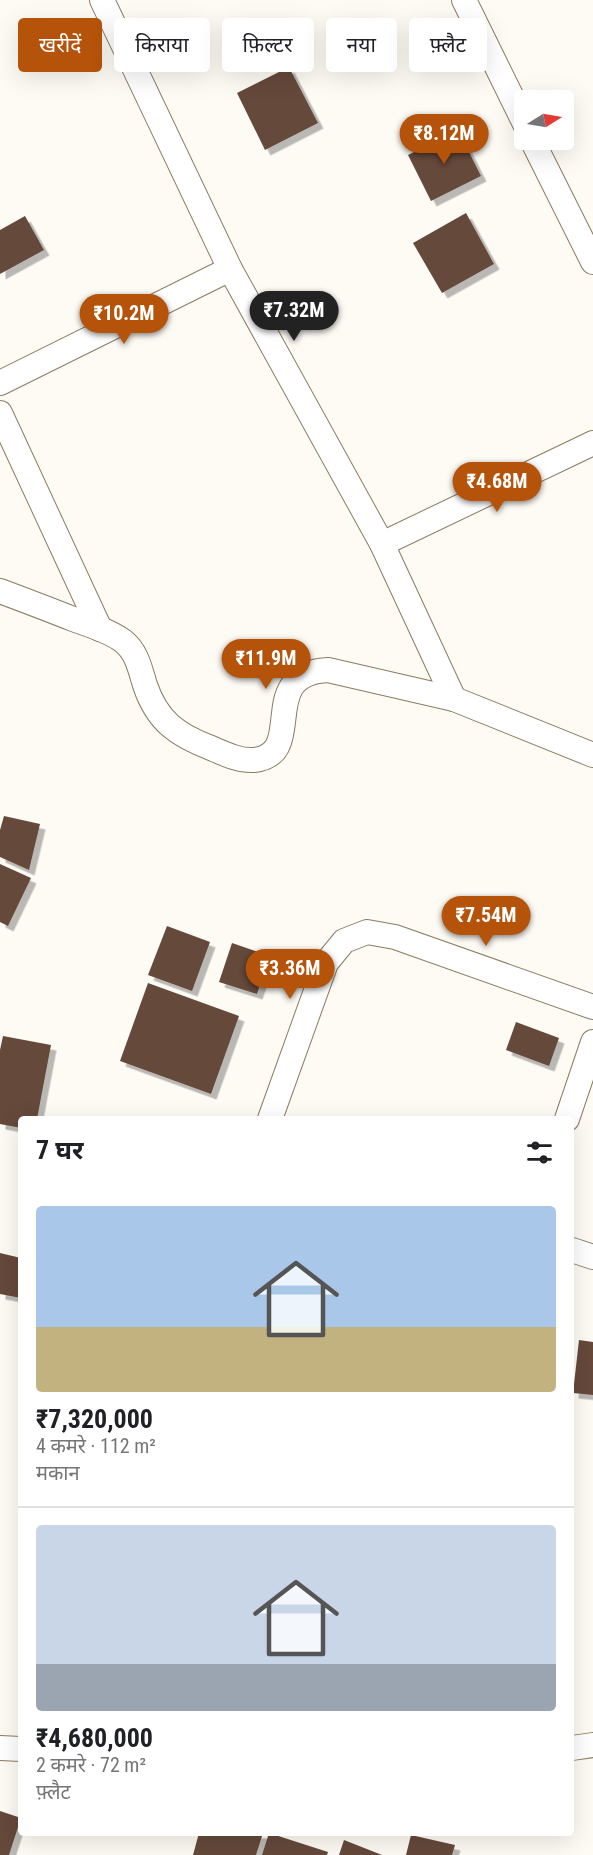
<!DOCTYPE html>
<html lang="hi">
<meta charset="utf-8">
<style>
:root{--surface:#fff;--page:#f6f6f6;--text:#202124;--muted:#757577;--line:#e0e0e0;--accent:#b45309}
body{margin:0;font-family:"Roboto Condensed","Noto Sans Devanagari",sans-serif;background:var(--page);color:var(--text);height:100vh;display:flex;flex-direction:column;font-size:22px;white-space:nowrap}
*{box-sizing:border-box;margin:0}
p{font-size:20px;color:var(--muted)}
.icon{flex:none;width:33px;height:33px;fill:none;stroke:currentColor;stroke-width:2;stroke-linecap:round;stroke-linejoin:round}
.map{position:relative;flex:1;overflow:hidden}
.panel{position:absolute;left:18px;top:1116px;width:556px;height:720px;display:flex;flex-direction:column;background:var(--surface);border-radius:6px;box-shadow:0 6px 24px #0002}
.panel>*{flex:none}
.top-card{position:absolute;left:18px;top:18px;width:558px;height:54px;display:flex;gap:12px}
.needle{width:39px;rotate:79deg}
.controls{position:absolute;left:514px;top:90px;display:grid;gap:12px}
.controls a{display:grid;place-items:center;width:60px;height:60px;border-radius:6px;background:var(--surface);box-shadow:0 6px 24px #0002;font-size:30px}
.price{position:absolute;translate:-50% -51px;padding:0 14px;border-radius:21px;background:var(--accent);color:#fff;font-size:20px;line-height:39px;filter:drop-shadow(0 2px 3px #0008)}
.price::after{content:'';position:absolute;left:50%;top:36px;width:18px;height:14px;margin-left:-9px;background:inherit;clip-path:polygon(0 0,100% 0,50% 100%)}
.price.on{background:#222;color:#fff}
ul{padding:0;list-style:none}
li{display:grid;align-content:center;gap:12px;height:318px;padding:0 18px}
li+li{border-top:2px solid var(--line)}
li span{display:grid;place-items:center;height:186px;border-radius:6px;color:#555}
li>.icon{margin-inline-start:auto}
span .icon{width:108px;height:108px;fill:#fffc;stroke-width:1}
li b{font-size:26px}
h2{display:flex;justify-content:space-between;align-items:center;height:72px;padding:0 18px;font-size:26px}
.chip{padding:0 21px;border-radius:6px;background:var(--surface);box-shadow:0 6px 24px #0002;font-size:21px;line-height:54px}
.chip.on{background:var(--accent);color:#fff}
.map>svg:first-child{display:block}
.building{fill:#654a3a;filter:url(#shadow)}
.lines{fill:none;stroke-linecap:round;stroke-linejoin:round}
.minor-casing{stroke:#8a7c60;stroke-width:26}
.minor{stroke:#fff;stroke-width:24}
</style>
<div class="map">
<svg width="593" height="1855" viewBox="0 0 593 1855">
<defs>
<filter id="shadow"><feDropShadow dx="5.5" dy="5.5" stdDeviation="0" flood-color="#0004"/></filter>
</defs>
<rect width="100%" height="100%" fill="#fefbf5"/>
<g class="building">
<path d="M289,67L318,123L265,150L237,93Z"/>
<path d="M458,130L481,176L431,201L408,155Z"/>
<path d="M466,213L494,264L442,293L413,243Z"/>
<path d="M25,216L44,250L0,274V230Z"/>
<path d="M4,816L40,824L29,870L0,857V830Z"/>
<path d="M0,864L31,878L8,926L0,922Z"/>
<path d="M167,926L210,942L192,991L148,975Z"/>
<path d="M232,943L270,956L257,994L219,982Z"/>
<path d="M148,983L239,1016L211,1094L120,1061Z"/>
<path d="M516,1022L559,1038L549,1066L506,1050Z"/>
<path d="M3,1036L51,1045L37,1119H21V1128L0,1124V1050Z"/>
<path d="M0,1253L21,1258V1298L0,1294Z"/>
<path d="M579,1340L593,1342V1395L573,1393Z"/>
<path d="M0,1811L21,1818L9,1855H0Z"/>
<path d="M199,1833H263L256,1855H193Z"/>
<path d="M269,1833L328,1852L327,1855H262Z"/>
<path d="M411,1835L455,1845L452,1855H406Z"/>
<path d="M344,1840L382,1855H339Z"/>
</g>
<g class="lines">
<g class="minor-casing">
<g id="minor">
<path d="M102,0L230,269L382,544L454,699"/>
<path d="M464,0L525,124"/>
<path d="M532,140L593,262"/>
<path d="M0,383L230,269"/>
<path d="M0,413L100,629"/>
<path d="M382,544L593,443"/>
<path d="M0,591C24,600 48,609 73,619C89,625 108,630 123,641C137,652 140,669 145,685C157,721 177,735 211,748C225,754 239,761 254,760C309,754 254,674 328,670L454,699L593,755"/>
<path d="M270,1119L326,963L344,941L367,932L395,937L593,1007"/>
<path d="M567,1119L593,1042"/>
<path d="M572,1250L593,1257"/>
<path d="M0,1748L21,1749"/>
<path d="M572,1748L593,1745"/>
</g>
</g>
<use href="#minor" class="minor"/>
</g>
</svg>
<div class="controls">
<a><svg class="needle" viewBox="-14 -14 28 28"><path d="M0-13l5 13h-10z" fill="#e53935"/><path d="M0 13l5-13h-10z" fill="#757577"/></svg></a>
</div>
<b class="price" style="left:444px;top:165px">₹8.12M</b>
<b class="price on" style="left:294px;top:342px">₹7.32M</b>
<b class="price" style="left:124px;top:345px">₹10.2M</b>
<b class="price" style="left:497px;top:513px">₹4.68M</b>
<b class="price" style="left:266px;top:690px">₹11.9M</b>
<b class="price" style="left:486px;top:947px">₹7.54M</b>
<b class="price" style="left:290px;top:1000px">₹3.36M</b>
<div class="top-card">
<a class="chip on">खरीदें</a>
<a class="chip">किराया</a>
<a class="chip">फ़िल्टर</a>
<a class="chip">नया</a>
<a class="chip">फ़्लैट</a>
</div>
<section class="panel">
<h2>7 घर<svg class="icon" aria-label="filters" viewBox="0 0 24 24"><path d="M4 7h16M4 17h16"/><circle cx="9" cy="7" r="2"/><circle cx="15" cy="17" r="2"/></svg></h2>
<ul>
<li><span style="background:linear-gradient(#a9c7e8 65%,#c2b280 0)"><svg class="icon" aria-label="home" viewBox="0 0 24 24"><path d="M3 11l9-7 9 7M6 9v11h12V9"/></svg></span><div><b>₹7,320,000</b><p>4 कमरे · 112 m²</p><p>मकान</p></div></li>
<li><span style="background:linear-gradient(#c9d6e8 75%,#9aa5b1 0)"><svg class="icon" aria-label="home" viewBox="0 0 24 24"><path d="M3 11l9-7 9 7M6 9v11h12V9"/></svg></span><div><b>₹4,680,000</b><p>2 कमरे · 72 m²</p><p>फ़्लैट</p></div></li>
</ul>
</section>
</div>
